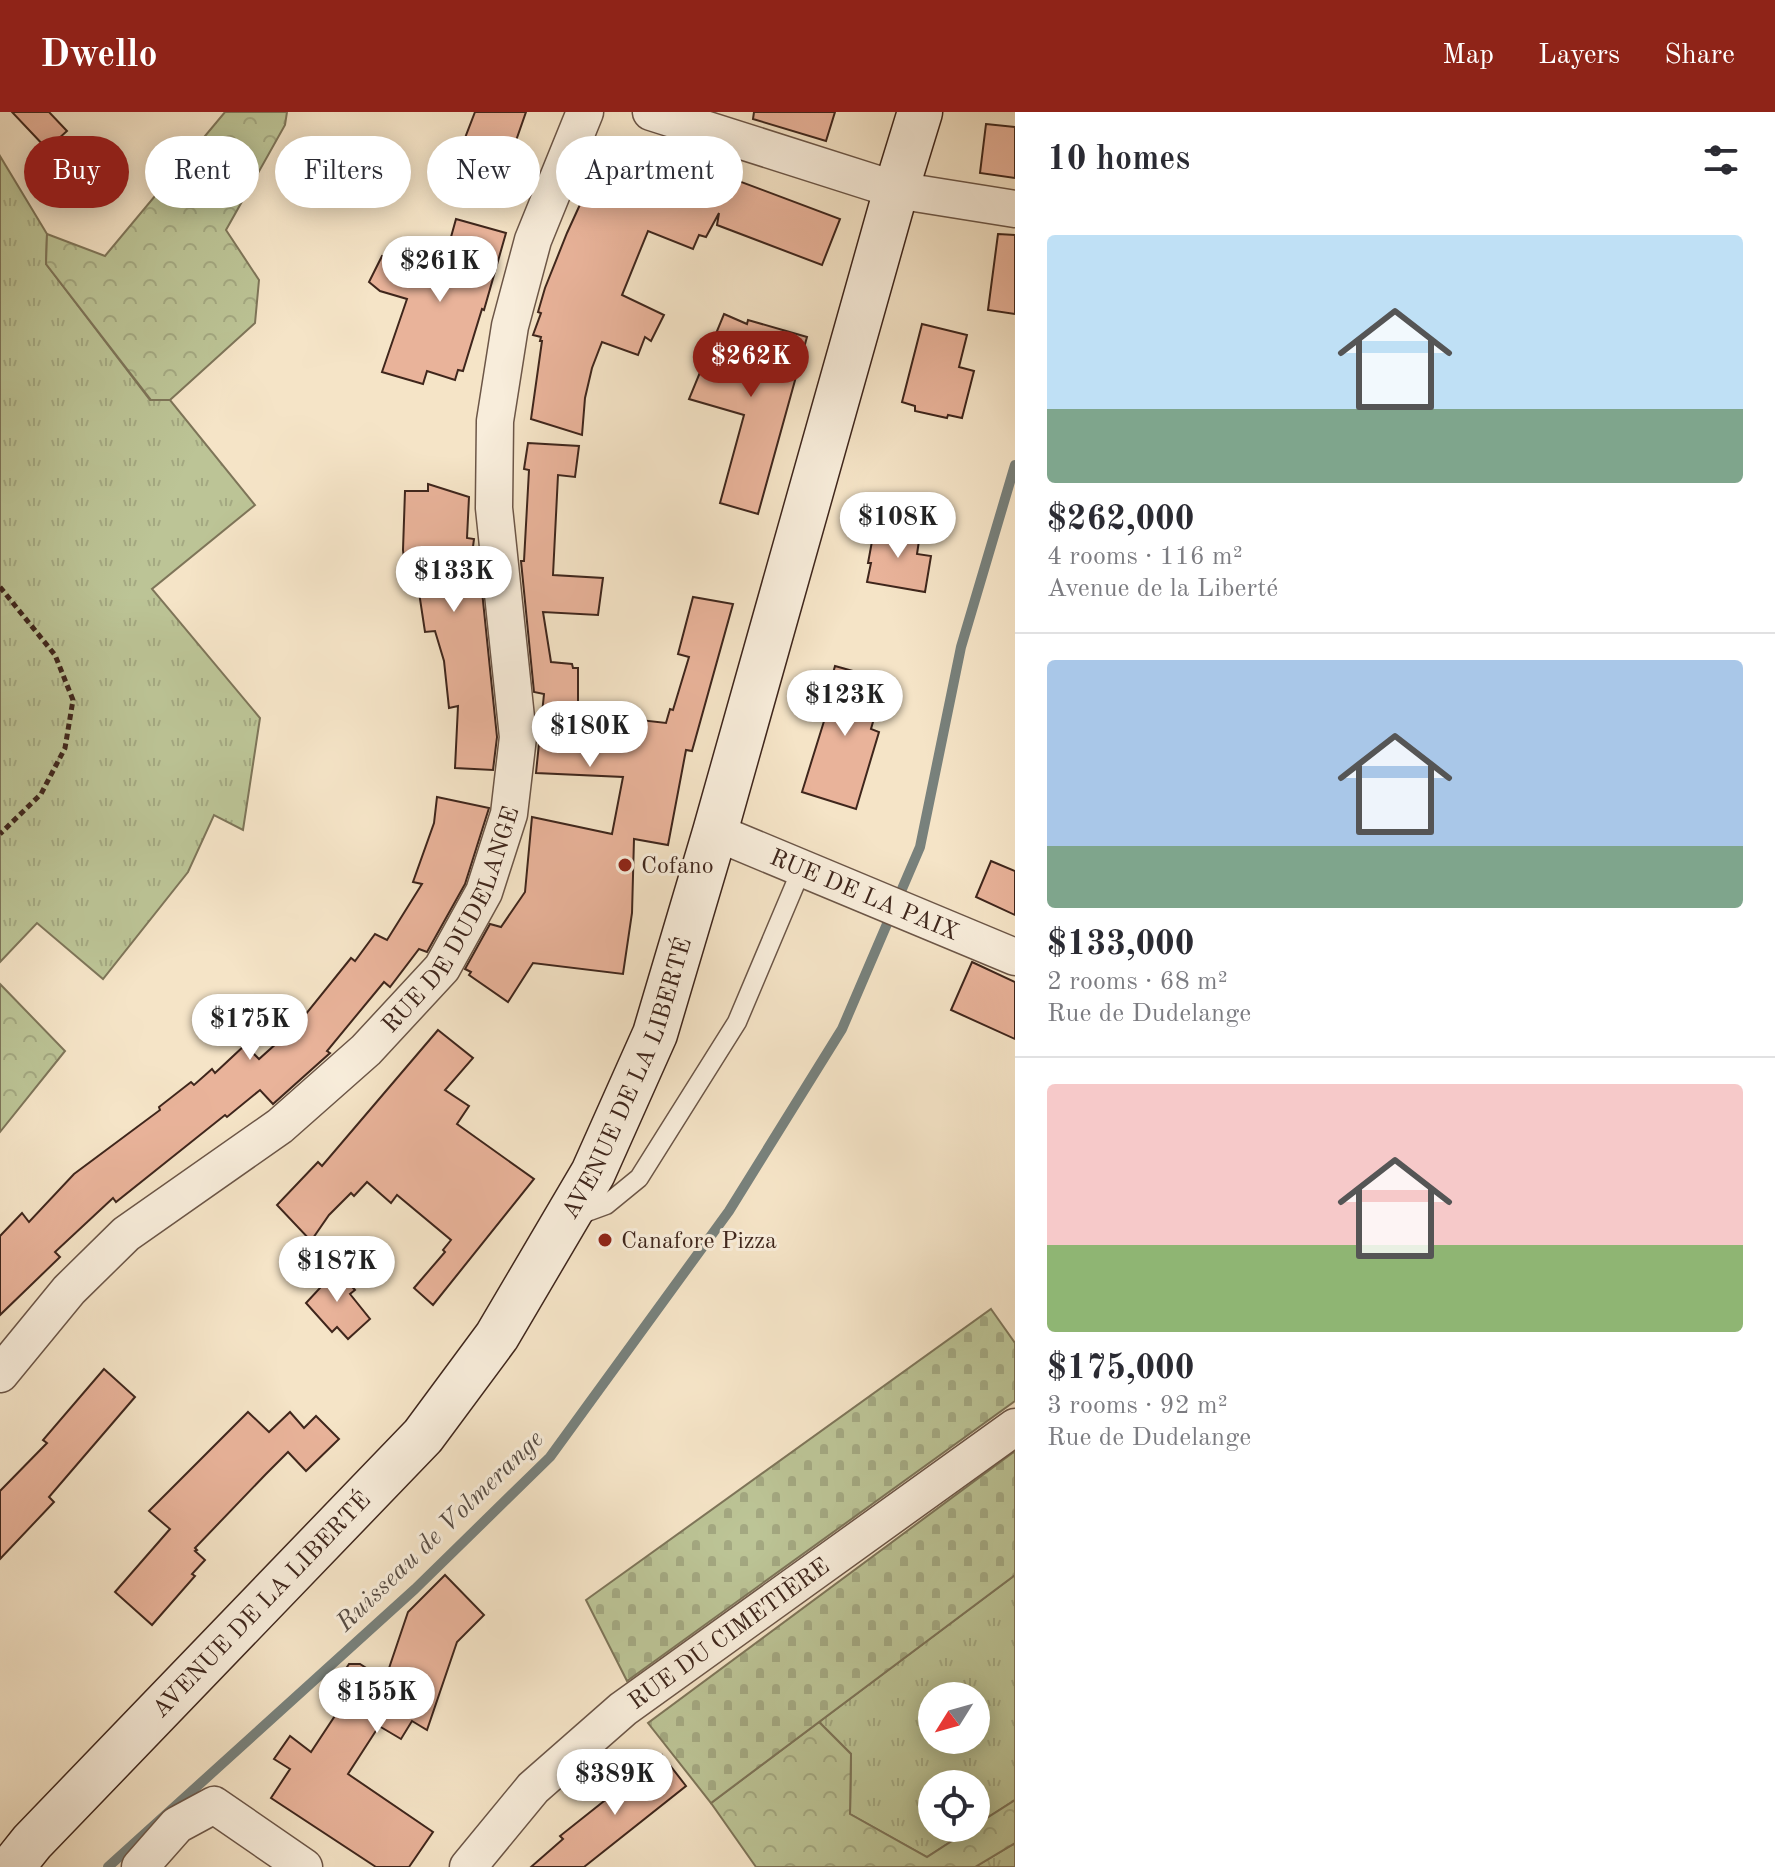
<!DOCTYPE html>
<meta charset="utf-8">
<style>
:root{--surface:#fff;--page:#f7f7f7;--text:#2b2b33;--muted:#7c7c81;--line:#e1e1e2;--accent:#8f2418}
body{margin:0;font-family:"Old Standard TT",serif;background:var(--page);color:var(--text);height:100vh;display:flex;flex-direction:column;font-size:30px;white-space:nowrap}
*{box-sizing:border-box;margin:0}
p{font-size:26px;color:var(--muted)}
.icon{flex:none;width:44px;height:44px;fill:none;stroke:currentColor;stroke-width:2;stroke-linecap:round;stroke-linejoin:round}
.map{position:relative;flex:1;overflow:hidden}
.details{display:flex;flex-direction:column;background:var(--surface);width:760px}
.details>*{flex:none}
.guide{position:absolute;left:24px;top:24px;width:760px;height:72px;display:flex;gap:16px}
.needle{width:52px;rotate:233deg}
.controls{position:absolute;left:918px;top:1570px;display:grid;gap:16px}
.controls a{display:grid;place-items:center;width:72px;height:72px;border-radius:50%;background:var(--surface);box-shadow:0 4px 20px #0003;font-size:40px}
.price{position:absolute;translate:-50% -68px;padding:0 18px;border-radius:28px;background:#fff;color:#222;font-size:26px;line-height:52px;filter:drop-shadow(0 2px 4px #0008)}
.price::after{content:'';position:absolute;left:50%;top:48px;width:24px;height:18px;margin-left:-12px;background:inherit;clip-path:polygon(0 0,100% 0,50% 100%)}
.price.active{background:var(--accent);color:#fff}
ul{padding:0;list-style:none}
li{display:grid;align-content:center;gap:16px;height:424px;padding:0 32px}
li+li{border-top:2px solid var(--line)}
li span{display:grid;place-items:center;height:248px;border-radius:8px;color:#555}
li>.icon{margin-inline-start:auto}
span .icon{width:144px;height:144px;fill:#fffc;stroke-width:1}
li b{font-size:34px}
h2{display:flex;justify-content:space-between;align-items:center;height:96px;padding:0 32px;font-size:34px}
.chip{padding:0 28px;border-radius:36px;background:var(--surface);box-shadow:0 4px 20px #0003;font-size:28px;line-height:72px}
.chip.active{background:var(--accent);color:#fff}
header{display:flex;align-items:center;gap:48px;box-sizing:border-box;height:112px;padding:0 40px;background:var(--accent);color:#fff}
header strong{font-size:38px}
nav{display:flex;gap:44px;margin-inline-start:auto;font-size:28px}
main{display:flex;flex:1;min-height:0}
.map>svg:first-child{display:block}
.grass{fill:url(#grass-tufts);stroke:#7e7559;stroke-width:2;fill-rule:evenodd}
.forest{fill:url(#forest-crowns);stroke:#7e7559;stroke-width:2}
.cemetery{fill:url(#cemetery-stones);stroke:#7e7559;stroke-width:2}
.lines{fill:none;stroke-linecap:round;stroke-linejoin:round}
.stream{stroke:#78817c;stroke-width:10}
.building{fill:#e9b39a;stroke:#3f261c;stroke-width:2}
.service-casing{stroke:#6c5647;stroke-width:21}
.minor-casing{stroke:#6c5647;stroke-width:39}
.secondary-casing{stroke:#3f261c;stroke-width:47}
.path{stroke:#3f261c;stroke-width:5;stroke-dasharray:6 4;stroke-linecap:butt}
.service{stroke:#f8eddb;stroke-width:18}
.minor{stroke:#f8eddb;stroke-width:36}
.secondary{stroke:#f8eddb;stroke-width:44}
.poi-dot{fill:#8f2418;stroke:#f8eddb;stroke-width:3}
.labels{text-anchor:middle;stroke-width:6;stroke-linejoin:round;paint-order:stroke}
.poi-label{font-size:24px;fill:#3f261c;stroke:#f8eddb;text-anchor:start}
.street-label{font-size:24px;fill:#3f261c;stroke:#f8eddb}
.water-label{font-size:26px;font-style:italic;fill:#574c44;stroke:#f8eddb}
</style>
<header>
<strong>Dwello</strong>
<nav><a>Map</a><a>Layers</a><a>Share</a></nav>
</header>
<main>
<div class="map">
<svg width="1015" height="1755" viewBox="0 0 1015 1755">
<defs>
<pattern id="grass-tufts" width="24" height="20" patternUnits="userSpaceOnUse" patternTransform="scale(2)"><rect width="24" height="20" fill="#bcc496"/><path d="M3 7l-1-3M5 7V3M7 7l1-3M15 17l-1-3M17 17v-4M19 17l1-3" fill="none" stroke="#a3a881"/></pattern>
<pattern id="forest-crowns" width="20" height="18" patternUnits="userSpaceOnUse" patternTransform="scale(2)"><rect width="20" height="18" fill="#bcc496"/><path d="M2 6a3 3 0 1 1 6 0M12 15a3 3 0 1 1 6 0" fill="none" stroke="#a3a881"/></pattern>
<pattern id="cemetery-stones" width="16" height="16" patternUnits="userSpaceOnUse" patternTransform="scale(2)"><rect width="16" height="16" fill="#bcc496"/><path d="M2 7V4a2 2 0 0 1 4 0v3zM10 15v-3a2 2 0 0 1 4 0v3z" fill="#a3a881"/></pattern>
</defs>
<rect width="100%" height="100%" fill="#f5e4c7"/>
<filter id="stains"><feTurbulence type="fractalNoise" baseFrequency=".0025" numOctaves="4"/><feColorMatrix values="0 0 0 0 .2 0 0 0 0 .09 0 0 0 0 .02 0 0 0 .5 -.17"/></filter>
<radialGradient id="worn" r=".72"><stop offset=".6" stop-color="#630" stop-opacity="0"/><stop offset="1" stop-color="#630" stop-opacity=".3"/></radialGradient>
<g class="grass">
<path d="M0,44L47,122L46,152L150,288H170L255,393L152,477L260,606L243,718L214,703L188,760L103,867L37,811L0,850Z"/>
<path d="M1015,1463V1688L976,1713V1672H932V1716H972L927,1745L850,1702L851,1642L819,1610ZM932,1584H976V1628H932Z"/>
<path d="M1015,1731V1755H975Z"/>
</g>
<g class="forest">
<path d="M225,0H287L285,13L226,118L259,168L255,211L170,288H151L46,152L47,122L105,144Z"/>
<path d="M0,872L65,939L0,1020Z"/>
<path d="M819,1610L851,1642L850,1702L927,1745L972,1716H976V1713L1015,1688V1731L975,1755H756L711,1691Z"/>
</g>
<g class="cemetery">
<path d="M991,1197L1015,1231V1289L627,1569L586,1488Z"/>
<path d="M1015,1339V1463L711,1691L648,1611Z"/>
</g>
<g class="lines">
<path class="stream" d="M108,1755L415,1477L550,1345L729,1099L842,917L920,735L961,535L1015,353"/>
</g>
<g class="building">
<path d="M12,0H49L67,19L47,37Z"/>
<path d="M475,0H526L511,43L465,26Z"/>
<path d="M754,0H835L826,29L753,7Z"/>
<path d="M986,12L1015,15V66L980,61Z"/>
<path d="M621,25L840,107L822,153L717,113L719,101L706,125L699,123L693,137L648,119L622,183L664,203L651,229L645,225L638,243L602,230L592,256L585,286L582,323L531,307L542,229H540L541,225L533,223L541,201L538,200L545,176L567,121L609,29Z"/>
<path d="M456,107L506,121L484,198L482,197L463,259L458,258L455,268L427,259L423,272L382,260L407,187L380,179L369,170L382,144L441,161Z"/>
<path d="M998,122L1015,123V202L988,198Z"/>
<path d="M724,202L747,212L748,208L807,225L758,402L720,391L744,303L689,287Z"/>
<path d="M922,212L967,223L959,255L974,259L962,306L948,303L947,306L915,299V294L902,290Z"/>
<path d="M528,331L579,334L575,365L558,363L553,463L603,466L598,503L543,500L551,550L572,552L573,556H578V601L666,611L670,597L673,598L689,545L678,542L693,485L733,492L692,639L686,638L668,733L634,727L632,801L623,862L533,851L508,890L469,863L471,860L465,857L490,812L501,815L525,780L532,705L612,722L623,665L536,661L544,582L534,580L521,449H524L529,358L524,357Z"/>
<path d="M428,372L469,385L467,426L474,427L471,450H479L497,625L493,658L455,656L458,594L449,596L444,549L435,519L425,520L417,467H406L403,438L405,379H428Z"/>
<path d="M875,413L920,422L917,442L931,444L925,480L867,470L871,451H868Z"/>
<path d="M835,554L885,568L871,617L879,620L856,697L802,680L825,606L821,605Z"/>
<path d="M437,685L489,696L465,772L427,840L419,837L390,875L384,870L327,939L330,941L273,992L260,978L227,1005L225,1003L116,1090L113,1086L55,1140L60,1145L0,1203V1124L22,1101L29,1110L74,1062L160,998L159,995L191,970L194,973L212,957L215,961L245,933L259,947L297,913L351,846L355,849L375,822L387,828L422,772L413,770L434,711Z"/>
<path d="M991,749L1015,759V803L976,785Z"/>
<path d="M972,850L1015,870V927L951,898Z"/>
<path d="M438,918L473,946L445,978L469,994L457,1012L534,1067L433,1193L414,1176L445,1140L443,1138L451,1128L397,1083L391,1091L367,1070L354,1084L351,1081L329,1103L311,1129L277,1093L318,1050L322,1054Z"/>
<path d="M332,1153L355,1178L350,1182L370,1207L348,1227L337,1215L332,1220L306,1191L320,1176L315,1170Z"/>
<path d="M104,1257L135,1285L49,1385L54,1390L0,1447V1379L47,1331L43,1328Z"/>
<path d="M248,1300L269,1320L290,1300L304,1316L316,1304L339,1327L306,1359L288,1340L266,1362L195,1436L197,1438L195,1439L205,1448L192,1462L195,1464L152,1513L115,1480L170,1417L149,1399Z"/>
<path d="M445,1463L484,1503L457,1530L427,1618L412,1609L401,1627L379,1614L348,1662L433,1720L409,1755H376L271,1686L290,1657L274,1647L290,1624L311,1640L346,1587L332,1578L349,1552H360L385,1568L408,1500Z"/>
<path d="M662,1643L686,1674L584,1755H531L563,1727L560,1724Z"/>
</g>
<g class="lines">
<g class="service-casing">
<path id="service" d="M576,1104L606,1093L639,1066L737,910L802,756"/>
</g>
<g class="minor-casing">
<g id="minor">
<path d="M651,0L896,78L1015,97"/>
<path id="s1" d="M715,720L1015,845"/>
<path id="s2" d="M0,1262L69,1178L126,1122L280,1014L366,938L442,856L484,780L509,702L518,625L494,396L495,309L510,214L533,128L585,0"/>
<path d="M140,1755L177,1713L214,1693L304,1755"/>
<path id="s3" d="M468,1755L533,1676L623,1597L1015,1315"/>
</g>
</g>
<g class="secondary-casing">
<g id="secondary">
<path id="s4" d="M12,1755L32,1730L423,1324L497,1224L593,1061L655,922L715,720L896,78L920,0"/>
</g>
</g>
<path class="path" d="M0,475L55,543L73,588L65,636L41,682L0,722"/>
<use href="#service" class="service"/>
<use href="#minor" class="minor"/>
<use href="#secondary" class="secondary"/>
</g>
<g class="poi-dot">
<circle cx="625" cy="753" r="8"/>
<circle cx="605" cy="1128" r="8"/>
</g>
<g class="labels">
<g class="poi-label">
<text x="641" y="761">Cofano</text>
<text x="621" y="1136">Canafore Pizza</text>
</g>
<g class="street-label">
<text dy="8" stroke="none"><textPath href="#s1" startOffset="162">RUE DE LA PAIX</textPath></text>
<text dy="8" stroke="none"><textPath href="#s2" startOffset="650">RUE DE DUDELANGE</textPath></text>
<text dy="8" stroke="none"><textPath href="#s4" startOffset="1010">AVENUE DE LA LIBERTÉ</textPath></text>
<text dy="8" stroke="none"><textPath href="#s4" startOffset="362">AVENUE DE LA LIBERTÉ</textPath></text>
<text dy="8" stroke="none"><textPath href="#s3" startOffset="352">RUE DU CIMETIÈRE</textPath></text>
</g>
<g class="water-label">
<text transform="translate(439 1418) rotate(-44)" y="9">Ruisseau de Volmerange</text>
</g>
</g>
<rect width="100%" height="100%" filter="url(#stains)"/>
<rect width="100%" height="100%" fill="url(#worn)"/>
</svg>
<div class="controls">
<a><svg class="needle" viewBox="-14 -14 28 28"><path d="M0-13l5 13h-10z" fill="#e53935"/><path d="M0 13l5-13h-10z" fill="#7c7c81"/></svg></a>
<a><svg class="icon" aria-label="locate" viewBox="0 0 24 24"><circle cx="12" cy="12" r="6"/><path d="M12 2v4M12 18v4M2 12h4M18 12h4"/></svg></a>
</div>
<b class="price" style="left:440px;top:192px">$261K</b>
<b class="price active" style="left:751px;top:287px">$262K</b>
<b class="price" style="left:898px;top:448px">$108K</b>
<b class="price" style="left:454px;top:502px">$133K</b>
<b class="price" style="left:845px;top:626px">$123K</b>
<b class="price" style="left:590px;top:657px">$180K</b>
<b class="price" style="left:250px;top:950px">$175K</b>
<b class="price" style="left:337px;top:1192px">$187K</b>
<b class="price" style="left:377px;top:1623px">$155K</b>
<b class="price" style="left:615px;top:1705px">$389K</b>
<div class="guide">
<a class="chip active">Buy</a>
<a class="chip">Rent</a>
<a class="chip">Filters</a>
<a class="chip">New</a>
<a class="chip">Apartment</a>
</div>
</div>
<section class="details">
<h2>10 homes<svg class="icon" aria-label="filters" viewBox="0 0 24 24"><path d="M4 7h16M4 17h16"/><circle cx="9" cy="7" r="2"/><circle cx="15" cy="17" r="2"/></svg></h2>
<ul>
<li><span style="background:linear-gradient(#bfe0f5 70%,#7fa58c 0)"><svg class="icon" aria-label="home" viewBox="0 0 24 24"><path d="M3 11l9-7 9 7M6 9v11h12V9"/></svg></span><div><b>$262,000</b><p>4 rooms · 116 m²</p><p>Avenue de la Liberté</p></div></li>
<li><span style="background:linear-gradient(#a9c7e8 75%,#7fa58c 0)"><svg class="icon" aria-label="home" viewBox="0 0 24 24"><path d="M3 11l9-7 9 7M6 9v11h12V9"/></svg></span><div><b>$133,000</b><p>2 rooms · 68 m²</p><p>Rue de Dudelange</p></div></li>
<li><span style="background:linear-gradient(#f6c9c9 65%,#8fb573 0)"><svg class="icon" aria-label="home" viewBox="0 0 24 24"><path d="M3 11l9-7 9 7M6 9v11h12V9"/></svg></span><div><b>$175,000</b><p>3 rooms · 92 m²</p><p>Rue de Dudelange</p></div></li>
</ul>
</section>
</main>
